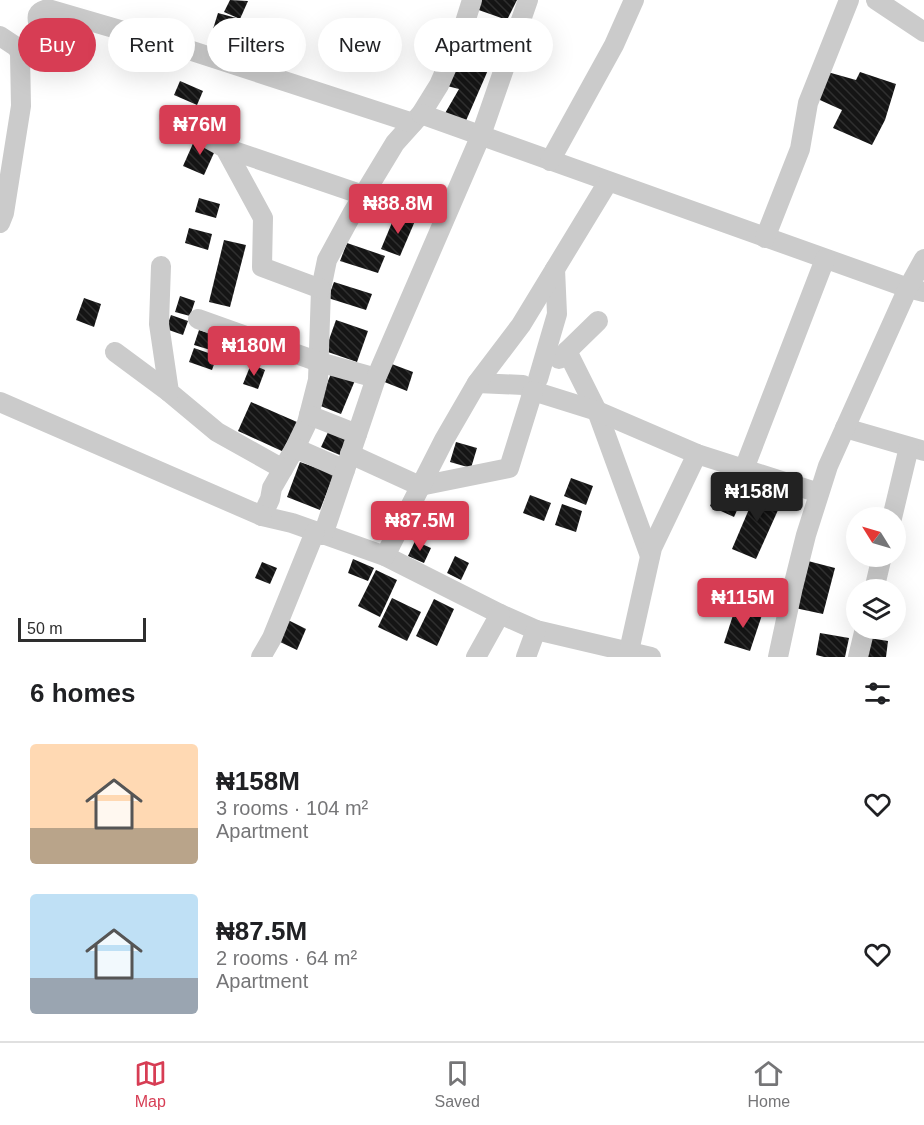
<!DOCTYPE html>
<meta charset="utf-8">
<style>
:root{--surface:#fff;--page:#f6f6f6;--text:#202124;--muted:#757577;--line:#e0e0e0;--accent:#d73d54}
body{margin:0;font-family:Arial,sans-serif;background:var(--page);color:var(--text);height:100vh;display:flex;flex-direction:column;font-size:22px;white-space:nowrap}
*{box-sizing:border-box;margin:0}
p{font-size:20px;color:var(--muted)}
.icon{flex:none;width:33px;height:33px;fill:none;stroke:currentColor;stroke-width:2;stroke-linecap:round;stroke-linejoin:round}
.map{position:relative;height:657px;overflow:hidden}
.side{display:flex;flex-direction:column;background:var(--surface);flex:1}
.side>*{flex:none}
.banner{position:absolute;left:18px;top:18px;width:600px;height:54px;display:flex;gap:12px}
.needle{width:39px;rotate:307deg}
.buttons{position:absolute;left:846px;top:507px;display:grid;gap:12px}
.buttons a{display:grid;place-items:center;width:60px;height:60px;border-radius:50%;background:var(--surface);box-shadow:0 6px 24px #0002;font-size:30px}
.scale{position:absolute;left:18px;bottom:15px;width:128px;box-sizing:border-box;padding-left:6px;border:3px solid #2e2e2e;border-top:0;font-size:16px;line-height:21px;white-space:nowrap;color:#2e2e2e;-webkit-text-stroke:4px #fff;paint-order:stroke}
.price{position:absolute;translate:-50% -51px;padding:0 14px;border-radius:6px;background:var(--accent);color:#fff;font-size:20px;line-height:39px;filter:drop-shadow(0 2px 3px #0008)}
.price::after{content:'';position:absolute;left:50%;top:36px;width:18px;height:14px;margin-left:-9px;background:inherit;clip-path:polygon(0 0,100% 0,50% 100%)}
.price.on{background:#222;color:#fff}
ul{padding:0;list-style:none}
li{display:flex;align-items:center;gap:18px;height:150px;padding:0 30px}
li span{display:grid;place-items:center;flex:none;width:168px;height:120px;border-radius:6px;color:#555}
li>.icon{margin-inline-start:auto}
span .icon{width:72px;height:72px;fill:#fffc;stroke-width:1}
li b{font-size:26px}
h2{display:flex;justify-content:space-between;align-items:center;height:72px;padding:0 30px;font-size:26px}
.pill{padding:0 21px;border-radius:27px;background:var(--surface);box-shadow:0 6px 24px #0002;font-size:21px;line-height:54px}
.pill.on{background:var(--accent);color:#fff}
.dock{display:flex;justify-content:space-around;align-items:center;height:84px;border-top:2px solid var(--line);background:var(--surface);font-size:16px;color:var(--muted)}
.dock a{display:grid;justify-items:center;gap:3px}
.dock .on{color:var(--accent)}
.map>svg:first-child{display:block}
.building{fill:url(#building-back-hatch)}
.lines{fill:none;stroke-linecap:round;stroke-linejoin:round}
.street{stroke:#cbcbcb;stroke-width:20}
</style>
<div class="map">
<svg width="924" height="657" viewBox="0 0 924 657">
<defs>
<pattern id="building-back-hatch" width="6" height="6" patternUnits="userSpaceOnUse" patternTransform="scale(1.5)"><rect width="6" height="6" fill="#151515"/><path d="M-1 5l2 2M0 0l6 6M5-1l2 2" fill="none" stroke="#2f2f2f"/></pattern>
</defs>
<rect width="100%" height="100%" fill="#fff"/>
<g class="building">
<path d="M230,0L248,1L240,19L224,12Z"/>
<path d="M477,0H517L507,20L473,8Z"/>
<path d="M218,13L240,19L234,36L213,29Z"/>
<path d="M484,31L502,38L465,123L444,115L459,89L443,85L457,52L474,57Z"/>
<path d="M824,71L856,80L860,72L896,84L885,120L872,145L833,128L842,110L811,96Z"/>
<path d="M180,81L203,91L197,105L174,95Z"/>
<path d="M195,139L218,144L204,175L183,166Z"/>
<path d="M199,198L220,204L216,218L195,212Z"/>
<path d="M396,213L415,221L400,256L381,249Z"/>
<path d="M189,228L212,234L208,250L185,243Z"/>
<path d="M224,240L246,245L230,307L209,302Z"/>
<path d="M347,243L385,256L378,273L340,261Z"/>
<path d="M334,282L372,294L366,310L328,298Z"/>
<path d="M180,296L195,301L190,316L175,312Z"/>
<path d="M84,298L101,304L94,327L76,320Z"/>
<path d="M171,315L188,321L183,335L166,329Z"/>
<path d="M336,320L368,331L357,362L325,351Z"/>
<path d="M199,330L221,337L217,352L194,345Z"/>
<path d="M194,348L217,356L212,370L189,362Z"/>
<path d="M389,363L413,372L407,391L382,381Z"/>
<path d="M251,364L265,370L258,389L243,384Z"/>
<path d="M333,369L356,378L341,414L318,405Z"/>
<path d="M251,402L297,422L284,452L238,431Z"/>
<path d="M329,430L349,438L342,456L321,447Z"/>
<path d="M456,442L477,448L471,468L450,462Z"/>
<path d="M300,462L334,474L320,510L287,497Z"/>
<path d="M725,475L748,486L734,517L710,506Z"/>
<path d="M571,478L593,486L586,505L564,496Z"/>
<path d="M758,488L783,499L756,559L732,549Z"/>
<path d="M530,495L551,503L544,521L523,513Z"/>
<path d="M562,504L582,511L576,532L555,525Z"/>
<path d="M415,541L431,548L424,563L408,556Z"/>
<path d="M455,556L469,563L461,580L447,573Z"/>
<path d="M353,559L374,568L368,581L348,573Z"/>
<path d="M808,561L835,568L823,614L795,608Z"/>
<path d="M262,562L277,568L270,584L255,578Z"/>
<path d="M376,570L397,580L380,617L358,606Z"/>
<path d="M392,598L421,612L407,641L378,627Z"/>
<path d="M434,599L454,609L437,646L416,636Z"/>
<path d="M736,606L762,615L750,651L724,643Z"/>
<path d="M288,620L306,629L297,650L278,641Z"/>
<path d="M820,633L849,638L845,657H824L816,655Z"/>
<path d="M869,638L888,641L886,657H865Z"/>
</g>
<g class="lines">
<g class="street">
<path d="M472,0L461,35L439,85L421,114L395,143L352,214L327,260L321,289L318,380L307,423L295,448L272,488L270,499L262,516L292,523L385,556L500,614L536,630L651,657"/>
<path d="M876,0L924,32"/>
<path d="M0,36L18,48L34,45C36,41 38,38 39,35C42,24 29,13 48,9L189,50L413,123"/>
<path d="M421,114L908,288L924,292"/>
<path d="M169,117L225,148L263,218L262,267L321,289"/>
<path d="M225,148L363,195"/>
<path d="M550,161L614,45L634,0"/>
<path d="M0,223L4,213L21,106L20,54L18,48"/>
<path d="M765,238L800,149L808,103L849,0"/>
<path d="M161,266L159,324L169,392L217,432L283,469"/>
<path d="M198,319L319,362L376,378"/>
<path d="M567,351L597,411L650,556"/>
<path d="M115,352L169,392"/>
<path d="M559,359L598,321"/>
<path d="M538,379L557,314L555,269"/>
<path d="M477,383L523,385L533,391L597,411L697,454L819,493"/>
<path d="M0,402L262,516"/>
<path d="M309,415L357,434"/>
<path d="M845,428L924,451"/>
<path d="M295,448L345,470"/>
<path d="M350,454L420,486L509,468L533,391"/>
<path d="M744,469L825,259"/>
<path d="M892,518L909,447"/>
<path d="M323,535L376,378L481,135L528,0"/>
<path d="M385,556L444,440L477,383L521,325L608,182"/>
<path d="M874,590L882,556"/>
<path d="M629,651L652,548L697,454"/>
<path d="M261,657L272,638L315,532"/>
<path d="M476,657L500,614"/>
<path d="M526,657L536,630"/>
<path d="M778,657L793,587L806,535L828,466L908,288L924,259"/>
<path d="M858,657L865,628"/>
</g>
</g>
</svg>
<div class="buttons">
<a><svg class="needle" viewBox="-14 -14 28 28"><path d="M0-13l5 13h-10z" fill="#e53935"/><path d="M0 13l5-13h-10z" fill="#757577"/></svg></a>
<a><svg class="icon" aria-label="layers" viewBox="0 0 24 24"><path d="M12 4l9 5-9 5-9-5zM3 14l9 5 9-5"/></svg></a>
</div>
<div class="scale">50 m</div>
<b class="price" style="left:200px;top:156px">₦76M</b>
<b class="price" style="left:398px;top:235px">₦88.8M</b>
<b class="price" style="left:254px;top:377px">₦180M</b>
<b class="price on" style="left:757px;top:523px">₦158M</b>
<b class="price" style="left:420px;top:552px">₦87.5M</b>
<b class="price" style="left:743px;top:629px">₦115M</b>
<div class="banner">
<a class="pill on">Buy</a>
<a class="pill">Rent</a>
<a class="pill">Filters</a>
<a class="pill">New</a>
<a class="pill">Apartment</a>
</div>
</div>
<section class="side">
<h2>6 homes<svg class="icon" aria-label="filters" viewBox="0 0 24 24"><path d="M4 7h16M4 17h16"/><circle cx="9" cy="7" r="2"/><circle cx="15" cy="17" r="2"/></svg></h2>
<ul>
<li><span style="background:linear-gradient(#ffd9b3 70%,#b9a48a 0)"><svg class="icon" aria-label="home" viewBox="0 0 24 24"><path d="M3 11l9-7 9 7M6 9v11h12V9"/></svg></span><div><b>₦158M</b><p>3 rooms · 104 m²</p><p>Apartment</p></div><svg class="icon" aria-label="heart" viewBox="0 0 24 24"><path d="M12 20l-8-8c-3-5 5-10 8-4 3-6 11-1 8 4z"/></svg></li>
<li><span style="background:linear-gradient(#bfe0f5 70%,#9aa5b1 0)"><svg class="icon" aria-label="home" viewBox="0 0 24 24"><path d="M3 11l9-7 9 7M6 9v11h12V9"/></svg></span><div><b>₦87.5M</b><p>2 rooms · 64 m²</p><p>Apartment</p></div><svg class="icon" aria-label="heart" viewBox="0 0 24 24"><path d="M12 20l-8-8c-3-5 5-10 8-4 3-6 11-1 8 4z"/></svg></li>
</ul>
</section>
<nav class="dock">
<a class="on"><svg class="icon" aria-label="map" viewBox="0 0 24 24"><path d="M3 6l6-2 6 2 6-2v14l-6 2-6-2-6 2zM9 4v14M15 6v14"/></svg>Map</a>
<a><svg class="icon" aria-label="saved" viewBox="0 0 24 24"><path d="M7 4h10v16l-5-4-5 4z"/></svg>Saved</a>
<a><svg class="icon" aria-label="home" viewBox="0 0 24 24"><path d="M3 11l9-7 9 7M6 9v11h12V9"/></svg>Home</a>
</nav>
